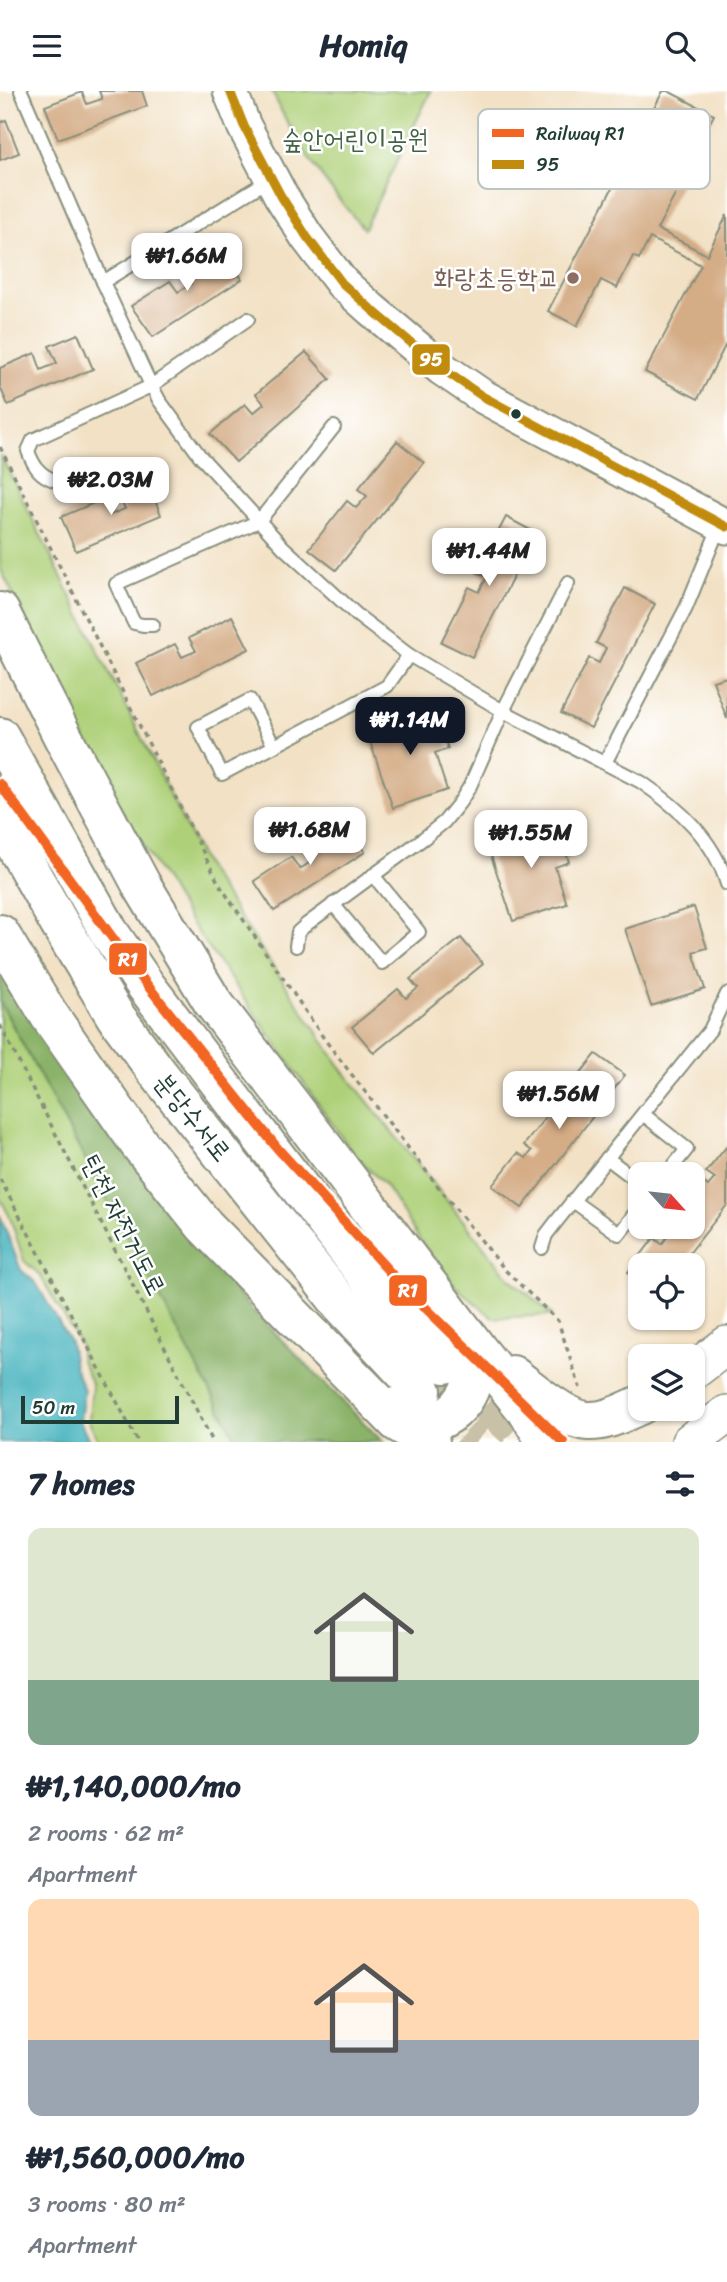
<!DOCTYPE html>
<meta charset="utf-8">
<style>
:root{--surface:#fff;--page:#f2f2f3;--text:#1f2937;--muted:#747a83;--accent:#111827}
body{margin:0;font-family:Sriracha,"Poor Story",sans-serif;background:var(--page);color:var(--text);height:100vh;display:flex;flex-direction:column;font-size:26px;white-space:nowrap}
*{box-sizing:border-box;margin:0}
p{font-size:23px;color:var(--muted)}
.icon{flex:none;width:38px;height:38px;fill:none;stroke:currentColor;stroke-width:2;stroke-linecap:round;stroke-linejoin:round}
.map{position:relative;height:1351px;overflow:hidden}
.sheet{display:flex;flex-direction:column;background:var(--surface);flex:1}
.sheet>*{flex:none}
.needle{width:46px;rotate:117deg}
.fabs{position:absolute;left:628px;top:1071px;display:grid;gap:14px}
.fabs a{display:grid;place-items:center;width:77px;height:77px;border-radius:14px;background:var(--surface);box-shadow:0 2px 5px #0004;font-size:35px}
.scale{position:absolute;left:21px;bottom:18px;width:158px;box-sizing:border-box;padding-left:7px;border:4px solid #1f3d34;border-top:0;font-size:19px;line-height:24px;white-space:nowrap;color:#1f3d34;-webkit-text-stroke:5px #fff;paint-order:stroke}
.price{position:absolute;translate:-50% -60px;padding:0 16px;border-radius:14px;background:#fff;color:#222;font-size:23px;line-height:46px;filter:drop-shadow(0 2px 4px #0008)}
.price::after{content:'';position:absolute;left:50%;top:42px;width:21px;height:16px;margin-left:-10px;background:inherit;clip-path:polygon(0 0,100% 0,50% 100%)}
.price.selected{background:var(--accent);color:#fff}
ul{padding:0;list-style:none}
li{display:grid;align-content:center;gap:14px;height:371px;padding:0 28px}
li span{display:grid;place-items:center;height:217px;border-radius:14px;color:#555}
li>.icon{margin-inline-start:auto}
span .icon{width:126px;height:126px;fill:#fffc;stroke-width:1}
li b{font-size:30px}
h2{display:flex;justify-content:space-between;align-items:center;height:84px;padding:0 28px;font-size:30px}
header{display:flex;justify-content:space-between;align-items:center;height:91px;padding:0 28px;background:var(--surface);font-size:32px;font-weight:700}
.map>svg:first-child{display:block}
.green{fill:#aed078;stroke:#668656;stroke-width:2}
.forest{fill:#8ab268;stroke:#54784e;stroke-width:2}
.water{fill:#41b0bc;stroke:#307678;stroke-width:2}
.building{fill:#d4ac85}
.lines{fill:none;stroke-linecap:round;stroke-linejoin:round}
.highway-tunnel{stroke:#c8c0a7;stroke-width:38;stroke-dasharray:38 19;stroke-linecap:butt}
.lane-casing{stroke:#888f7c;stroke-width:16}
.secondary-casing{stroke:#888f7c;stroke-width:37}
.primary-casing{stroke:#888f7c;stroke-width:40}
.highway-casing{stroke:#888f7c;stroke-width:42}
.path{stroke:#888f7c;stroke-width:3.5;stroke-dasharray:5 5;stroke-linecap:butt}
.lane{stroke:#fff;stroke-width:12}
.secondary{stroke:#fff;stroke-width:33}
.primary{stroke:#fff;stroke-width:37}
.highway{stroke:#fff;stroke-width:38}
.bus-1-casing{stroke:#fff;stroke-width:14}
.bus-1{stroke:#c18c0d;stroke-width:9}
.rail-1-casing{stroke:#fff;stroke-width:16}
.rail-1{stroke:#f26522;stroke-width:10}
.education-dot{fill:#8d6e63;stroke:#fff;stroke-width:2.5}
.bus-dot{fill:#1f3d34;stroke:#fff;stroke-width:2.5}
.labels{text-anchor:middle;stroke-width:5;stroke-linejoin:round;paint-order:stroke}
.park-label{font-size:26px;fill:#436245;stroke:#fff}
.education-label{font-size:26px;fill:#785e54;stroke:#fff;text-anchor:end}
.street-label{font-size:26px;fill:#1f3d34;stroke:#fff}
.key{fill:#fff;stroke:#bcc5c2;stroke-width:2}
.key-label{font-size:19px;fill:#1f3d34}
.line-badge{stroke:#fff;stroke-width:2.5}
.badge-label{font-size:19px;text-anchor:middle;font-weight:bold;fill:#fff}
</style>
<header><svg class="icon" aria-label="menu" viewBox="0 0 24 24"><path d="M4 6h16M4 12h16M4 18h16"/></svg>Homiq<svg class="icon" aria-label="search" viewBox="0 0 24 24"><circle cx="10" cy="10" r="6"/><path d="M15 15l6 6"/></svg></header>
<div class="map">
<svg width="727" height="1351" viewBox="0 0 727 1351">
<rect width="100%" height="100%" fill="#fff"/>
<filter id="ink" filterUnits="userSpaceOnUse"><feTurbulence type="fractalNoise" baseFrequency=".0143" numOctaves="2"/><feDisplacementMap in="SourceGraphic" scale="14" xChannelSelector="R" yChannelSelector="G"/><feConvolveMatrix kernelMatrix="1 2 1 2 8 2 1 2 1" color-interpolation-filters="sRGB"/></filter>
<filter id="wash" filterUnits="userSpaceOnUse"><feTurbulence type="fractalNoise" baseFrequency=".00686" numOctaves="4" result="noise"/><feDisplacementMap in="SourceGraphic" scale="28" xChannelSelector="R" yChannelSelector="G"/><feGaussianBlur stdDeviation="1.57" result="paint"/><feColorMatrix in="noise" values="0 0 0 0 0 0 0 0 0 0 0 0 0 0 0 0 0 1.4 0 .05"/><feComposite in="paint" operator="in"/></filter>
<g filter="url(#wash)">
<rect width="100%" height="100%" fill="#f2e1c4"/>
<g class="green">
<path d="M272,0H431L364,138C327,96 294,51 272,0Z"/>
<path d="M0,363L206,776L344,981L509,1187L552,1224L493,1227L455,1195L421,1151L385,1094L355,1065L189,829L112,703L0,477Z"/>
<path d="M0,911L238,1351H99L89,1330L92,1294L80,1267V1254L40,1184L24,1170L10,1126L0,1107Z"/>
</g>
<path class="forest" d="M0,872L192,1146L250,1217L383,1351H238L0,911Z"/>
<path class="water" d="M0,1124L21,1179L36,1192L70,1251L74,1276L84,1299L80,1330L90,1351H0Z"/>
<g id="blocks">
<g class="building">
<path d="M99,0H142L147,15L58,48L45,15L82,1L87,13L102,8Z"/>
<path d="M663,0H668L714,24L707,37L701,34L684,67L670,59L658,81L681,93L657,138L707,164L727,124V251L698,308L645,281L701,174L650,147L639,168L633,165L617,197L601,189L577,235L548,220Z"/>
<path d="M6,29L19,62L0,69V32Z"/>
<path d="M222,157L242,188L153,246L131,215L170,190L178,201L191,193L183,182Z"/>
<path d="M78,243L93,278L8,314L0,296V277L35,262L41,279L57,272L49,255Z"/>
<path d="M306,261L330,288L236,371L210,343L245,313L253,322L264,313L256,303Z"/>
<path d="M397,350L424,372L336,479L309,458L347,410L356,417L367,405L358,398Z"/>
<path d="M147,389L161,424L76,460L61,426L103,408L110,424L125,418L118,401Z"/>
<path d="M506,426L536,442L472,566L441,551L469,496L479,501L487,486L477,481Z"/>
<path d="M625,497L655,513L591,637L561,622L589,567L599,572L606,557L596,552Z"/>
<path d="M232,525L249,558L153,605L136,572L175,553L182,566L196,560L189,547Z"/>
<path d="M727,586V628L713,590Z"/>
<path d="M435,617L448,658L435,662L447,699L393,717L366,639Z"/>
<path d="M556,730L569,771L555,776L567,813L513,830L487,753Z"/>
<path d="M345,731L365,761L274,820L254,790L291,766L300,778L312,770L304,757Z"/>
<path d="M694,816L707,857L693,861L705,898L651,915L625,838Z"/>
<path d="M461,847L483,873L374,962L352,936L398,898L406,907L418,897L410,888Z"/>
<path d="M596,963L625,984L522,1117L492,1095L518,1062L526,1067L532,1060L524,1054L563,1004L572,1010L578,1002L570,995Z"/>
<path d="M727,1055V1114L680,1174H640V1190L628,1181L654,1147L662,1153L668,1145L660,1139L663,1136H693V1098L700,1089L708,1095L715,1087L706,1081Z"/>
</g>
</g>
</g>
<g filter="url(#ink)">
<use href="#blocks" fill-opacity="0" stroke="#888f7c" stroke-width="2"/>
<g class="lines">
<g class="highway-tunnel">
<path d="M446,1273L529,1351"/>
<path d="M424,1302L476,1351"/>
</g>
<g class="lane-casing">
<g id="lane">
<path d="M21,0L103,191L148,288L159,309L200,365L283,456L358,525L409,564L503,620L641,691C679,717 714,748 727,793"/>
<path d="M103,191L272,87"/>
<path d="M57,390C40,385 34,376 28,360L33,349L151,295L248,228"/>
<path d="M153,534H143L134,532L116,493L259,430L334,336"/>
<path d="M274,655L250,609L198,636L222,683L387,595L409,564"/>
<path d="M605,672L686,517L720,434"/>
<path d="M333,813L382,872L419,841L373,784"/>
<path d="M296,855L298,841L307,833L424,747L444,731L460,711L470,695L503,620L568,492"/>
<path d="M643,1023L687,1058L667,1083"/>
<path d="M607,1067L640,1092"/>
<path d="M573,1110L619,1143L640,1116"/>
<path d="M542,1157L546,1144L556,1131L710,939L727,903"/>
</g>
</g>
<g class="secondary-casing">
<path id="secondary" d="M230,0L244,35L281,105L307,146L342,192L371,218L441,277L482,305L727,436"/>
</g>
<g class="primary-casing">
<g id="primary">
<path d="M693,1280L727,1254"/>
<path d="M690,1351L727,1323"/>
</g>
</g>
<g class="highway-casing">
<g id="highway">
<path d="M0,521L63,646L141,793L212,910L478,1259L530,1324L546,1351"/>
<path d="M0,646L109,841L146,895L370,1189L445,1273"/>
<path d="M0,727L59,832L116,926L157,981L340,1212L422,1300"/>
<path d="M0,843L49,924L140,1054L204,1134L397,1331L430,1351"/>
<path d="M512,1284C531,1298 565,1329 588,1330C606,1331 624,1321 640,1314"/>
<path d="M396,1316C402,1321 406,1327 414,1330C446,1341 483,1299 470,1269C466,1260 459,1253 453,1247"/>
</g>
</g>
<g class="path">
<path d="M0,356L219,793L325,949L447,1107L506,1180L558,1230L580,1297"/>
<path d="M0,934L213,1351"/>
<path d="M0,1088L138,1351"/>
</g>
<use href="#lane" class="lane"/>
<use href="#secondary" class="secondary"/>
<use href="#primary" class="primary"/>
<use href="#highway" class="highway"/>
<g class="bus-1-casing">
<path id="bus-1" d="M230,0L244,35L281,105L307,146L342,192L371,218L441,277L482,305L727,436"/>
</g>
<use href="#bus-1" class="bus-1"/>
<g class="rail-1-casing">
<path id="rail-1" d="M0,693L144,890L278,1058L396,1188L563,1351"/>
</g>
<use href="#rail-1" class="rail-1"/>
</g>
</g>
<circle class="education-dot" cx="573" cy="187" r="7"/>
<circle class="bus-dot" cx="516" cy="323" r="6"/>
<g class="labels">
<g class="park-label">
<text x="355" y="57">숲안어린이공원</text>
</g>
<g class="education-label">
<text x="559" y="196">화랑초등학교</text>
</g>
<g class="street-label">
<text transform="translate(193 1026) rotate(51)" y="9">분당수서로</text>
<text transform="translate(124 1134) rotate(63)" y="9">탄천 자전거도로</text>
</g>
</g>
<rect x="478" y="18" width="232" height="80" rx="10" class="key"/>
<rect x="492" y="38" width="32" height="8" fill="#f26522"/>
<rect x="492" y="69" width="32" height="9" fill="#c18c0d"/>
<g class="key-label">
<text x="536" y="49">Railway R1</text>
<text x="536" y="80">95</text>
</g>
<g class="line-badge">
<rect x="411" y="252" width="40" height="33" rx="7" fill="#c18c0d"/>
<rect x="108" y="851" width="40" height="34" rx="7" fill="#f26522"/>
<rect x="388" y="1183" width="40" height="33" rx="7" fill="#f26522"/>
</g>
<g class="badge-label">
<text x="431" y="275">95</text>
<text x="128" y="875">R1</text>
<text x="408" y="1206">R1</text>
</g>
</svg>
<div class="fabs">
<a><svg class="needle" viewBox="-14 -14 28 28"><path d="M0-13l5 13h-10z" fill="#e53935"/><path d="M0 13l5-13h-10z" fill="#747a83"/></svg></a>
<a><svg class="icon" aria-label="locate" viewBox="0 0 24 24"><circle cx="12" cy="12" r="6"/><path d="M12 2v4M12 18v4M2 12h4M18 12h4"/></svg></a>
<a><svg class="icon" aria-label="layers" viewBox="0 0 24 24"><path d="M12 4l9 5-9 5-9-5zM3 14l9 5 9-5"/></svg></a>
</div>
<div class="scale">50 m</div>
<b class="price" style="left:187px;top:202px">₩1.66M</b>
<b class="price" style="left:111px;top:426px">₩2.03M</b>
<b class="price" style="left:489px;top:497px">₩1.44M</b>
<b class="price selected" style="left:410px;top:666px">₩1.14M</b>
<b class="price" style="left:310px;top:776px">₩1.68M</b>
<b class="price" style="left:531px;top:779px">₩1.55M</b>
<b class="price" style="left:559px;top:1040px">₩1.56M</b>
</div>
<section class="sheet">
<h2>7 homes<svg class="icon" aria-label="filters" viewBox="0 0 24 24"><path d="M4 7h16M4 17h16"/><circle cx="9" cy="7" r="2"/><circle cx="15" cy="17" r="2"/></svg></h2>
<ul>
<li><span style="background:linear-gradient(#dfe7d0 70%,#7fa58c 0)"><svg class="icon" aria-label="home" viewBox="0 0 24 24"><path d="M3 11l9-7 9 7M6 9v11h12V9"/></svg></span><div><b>₩1,140,000/mo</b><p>2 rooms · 62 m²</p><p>Apartment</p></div></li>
<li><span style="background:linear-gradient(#ffd9b3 65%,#9aa5b1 0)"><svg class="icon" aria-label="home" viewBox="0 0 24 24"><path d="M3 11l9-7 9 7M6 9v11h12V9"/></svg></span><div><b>₩1,560,000/mo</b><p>3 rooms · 80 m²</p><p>Apartment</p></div></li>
</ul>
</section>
